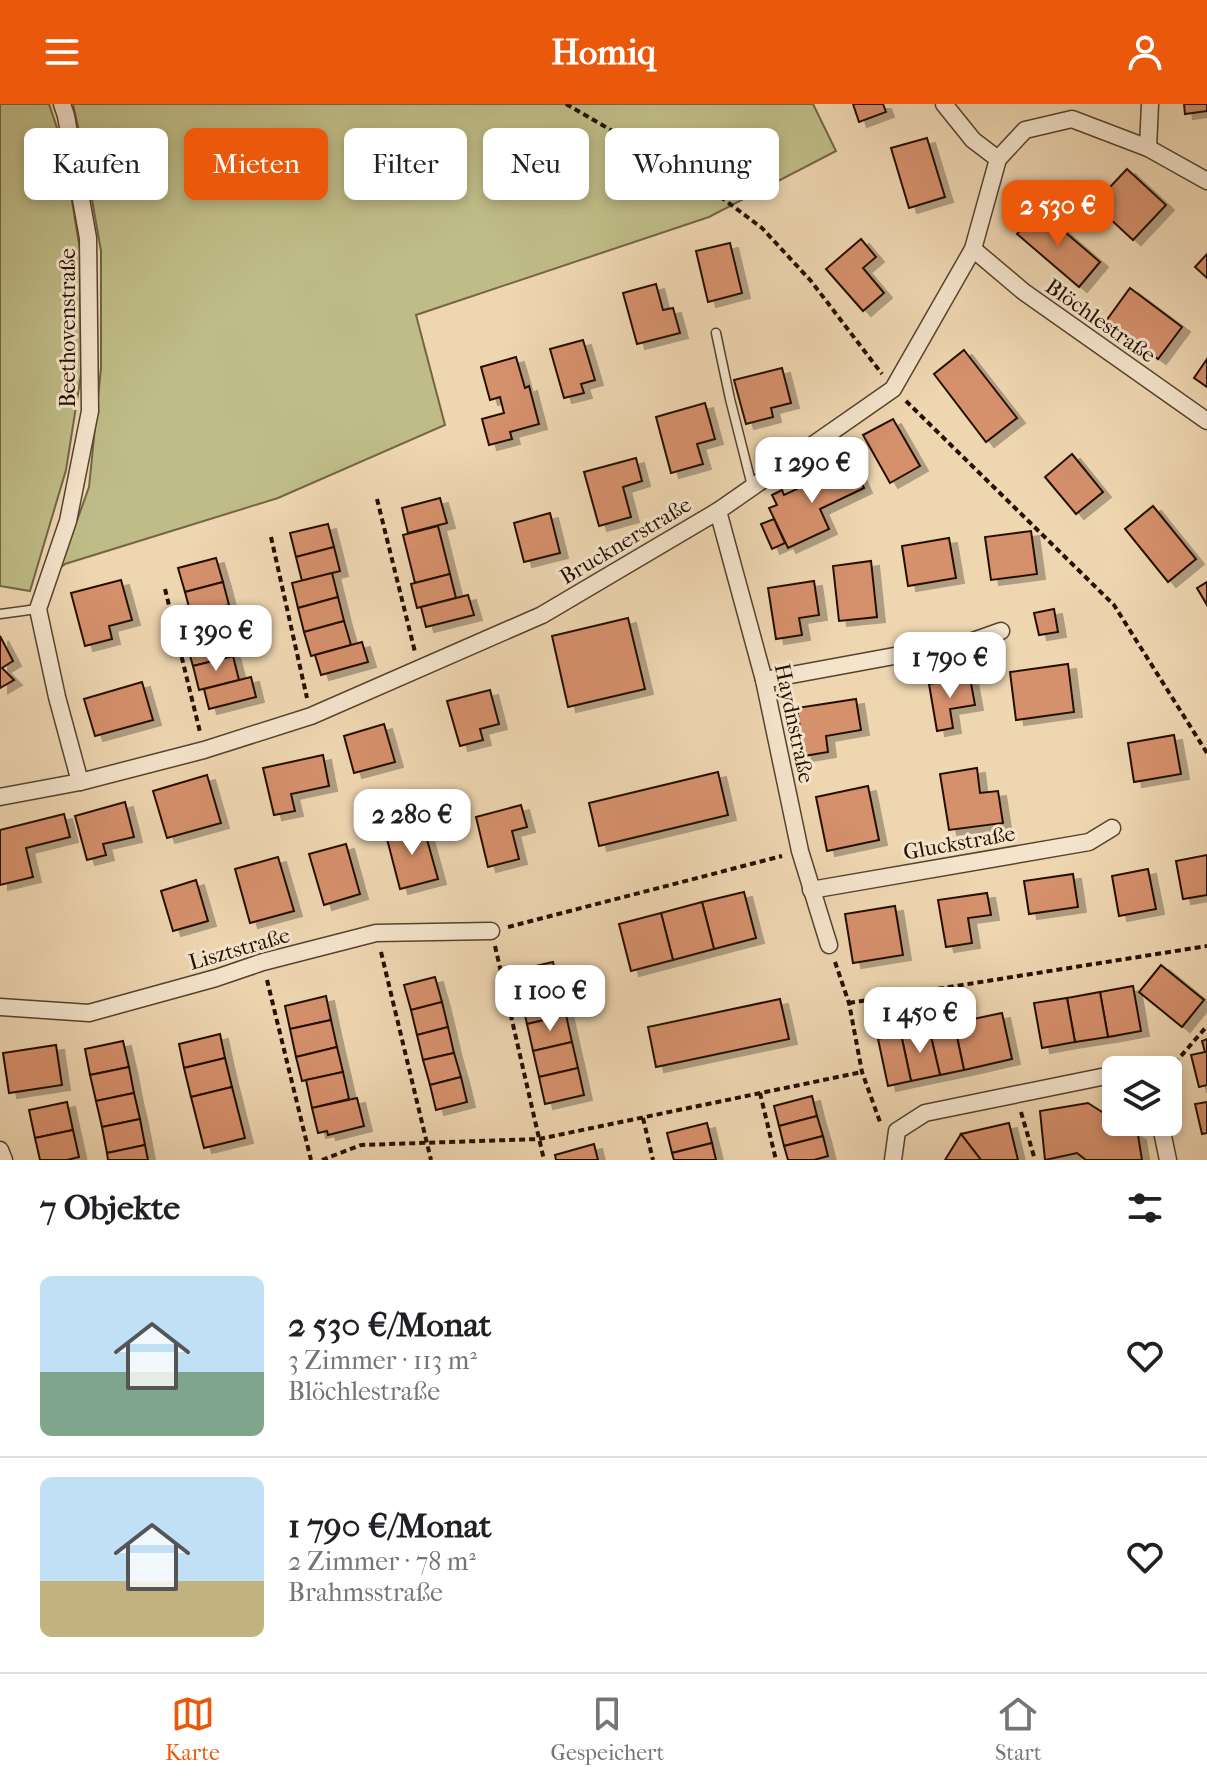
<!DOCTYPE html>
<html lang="de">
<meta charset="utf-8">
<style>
:root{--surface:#fff;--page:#f2f2f2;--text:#202124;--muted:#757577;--line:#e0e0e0;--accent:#ea580c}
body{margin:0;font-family:"IM FELL French Canon",serif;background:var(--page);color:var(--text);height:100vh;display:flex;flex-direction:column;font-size:30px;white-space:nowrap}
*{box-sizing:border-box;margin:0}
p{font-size:26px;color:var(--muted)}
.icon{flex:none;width:44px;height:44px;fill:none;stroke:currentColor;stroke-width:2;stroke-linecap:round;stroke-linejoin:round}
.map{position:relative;height:1056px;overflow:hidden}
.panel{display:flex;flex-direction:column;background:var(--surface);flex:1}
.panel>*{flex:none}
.hud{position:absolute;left:24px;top:24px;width:800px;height:72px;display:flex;gap:16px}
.tools{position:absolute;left:1102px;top:952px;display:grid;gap:16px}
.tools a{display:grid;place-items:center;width:80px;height:80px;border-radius:12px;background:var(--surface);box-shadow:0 4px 12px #0003;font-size:40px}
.price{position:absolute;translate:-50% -68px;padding:0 18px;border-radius:16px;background:#fff;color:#222;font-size:26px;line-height:52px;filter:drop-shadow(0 2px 4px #0008)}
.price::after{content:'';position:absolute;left:50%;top:48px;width:24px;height:18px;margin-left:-12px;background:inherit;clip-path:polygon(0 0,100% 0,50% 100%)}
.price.current{background:var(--accent);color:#fff}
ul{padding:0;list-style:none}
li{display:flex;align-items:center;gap:24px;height:200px;padding:0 40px}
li+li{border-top:2px solid var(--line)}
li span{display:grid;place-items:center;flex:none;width:224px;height:160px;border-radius:12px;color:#555}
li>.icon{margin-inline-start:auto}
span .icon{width:96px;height:96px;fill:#fffc;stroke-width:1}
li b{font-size:34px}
h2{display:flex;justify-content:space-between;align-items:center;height:96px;padding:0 40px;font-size:34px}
.chip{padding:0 28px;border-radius:12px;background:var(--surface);box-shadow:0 4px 12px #0003;font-size:28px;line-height:72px}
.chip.current{background:var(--accent);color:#fff}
header{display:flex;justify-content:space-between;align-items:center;height:104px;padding:0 40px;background:var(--accent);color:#fff;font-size:36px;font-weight:700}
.tab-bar{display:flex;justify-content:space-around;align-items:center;height:112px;border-top:2px solid var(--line);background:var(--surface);font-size:22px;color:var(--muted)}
.tab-bar a{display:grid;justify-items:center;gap:4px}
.tab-bar .current{color:var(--accent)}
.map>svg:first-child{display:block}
.green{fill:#bfbc87;stroke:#726644;stroke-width:2}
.building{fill:#d5906c;stroke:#251100;stroke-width:2;filter:url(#shadow)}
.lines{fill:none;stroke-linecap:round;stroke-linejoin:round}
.service-casing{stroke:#57422c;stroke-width:11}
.minor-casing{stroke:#57422c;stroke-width:19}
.path{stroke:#251100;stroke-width:4;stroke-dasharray:6 4;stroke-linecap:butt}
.service{stroke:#f4e4cc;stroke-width:8}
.minor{stroke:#f4e4cc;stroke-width:16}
.labels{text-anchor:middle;stroke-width:6;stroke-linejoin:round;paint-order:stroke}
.street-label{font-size:22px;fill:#251100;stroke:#f4e4cc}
</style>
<header><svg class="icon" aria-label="menu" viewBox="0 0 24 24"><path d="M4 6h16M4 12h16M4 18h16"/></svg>Homiq<svg class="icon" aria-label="person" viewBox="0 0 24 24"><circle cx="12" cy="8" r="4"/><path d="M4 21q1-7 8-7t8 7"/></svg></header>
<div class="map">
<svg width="1207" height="1056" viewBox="0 0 1207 1056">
<defs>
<filter id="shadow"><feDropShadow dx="8" dy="5" stdDeviation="0" flood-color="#0004"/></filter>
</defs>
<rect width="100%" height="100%" fill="#eed6b1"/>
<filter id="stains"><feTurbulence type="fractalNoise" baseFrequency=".0025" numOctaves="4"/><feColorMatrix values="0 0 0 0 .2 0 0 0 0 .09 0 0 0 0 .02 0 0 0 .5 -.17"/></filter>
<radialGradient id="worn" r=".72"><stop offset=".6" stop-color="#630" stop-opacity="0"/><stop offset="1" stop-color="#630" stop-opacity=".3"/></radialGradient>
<g class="green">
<path d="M0,0H49L63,42L80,146L81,271L66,366L30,487L0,482Z"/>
<path d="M73,0H813L836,47L709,113L416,211L445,321L278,394L65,460L60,464L89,383L101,264V147L84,50Z"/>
</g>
<g class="building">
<path d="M853,0H883L886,8L859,18Z"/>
<path d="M1184,0H1207V7L1185,10Z"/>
<path d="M927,34L945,93L909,104L891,44Z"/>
<path d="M1127,65L1166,101L1133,136L1094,100Z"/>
<path d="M1038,105L1100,158L1079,183L1017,130Z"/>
<path d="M861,135L876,153L863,164L884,189L863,207L826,165Z"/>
<path d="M730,139L742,189L708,198L696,147Z"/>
<path d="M1207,150V174L1195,163Z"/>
<path d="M656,180L663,206L673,204L680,229L637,240L623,189Z"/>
<path d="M1130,184L1182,223L1158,255L1106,217Z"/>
<path d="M583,236L595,276L581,280L584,289L564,294L550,245Z"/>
<path d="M964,246L1017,314L986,338L934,270Z"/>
<path d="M516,253L525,284L529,282L539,320L510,328L512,335L489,341L482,315L504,309L500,293L490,296L481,263Z"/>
<path d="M1207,255V283L1194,274Z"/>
<path d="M782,264L791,299L771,304L773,313L746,320L734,276Z"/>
<path d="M705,299L715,335L697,340L703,360L671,369L656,313Z"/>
<path d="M893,315L920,362L890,379L863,331Z"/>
<path d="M1072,350L1103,388L1076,410L1045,373Z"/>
<path d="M636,354L642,377L623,383L631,413L599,422L584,368Z"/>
<path d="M853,359L864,384L820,405L829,425L788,444L769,404L777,401L772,391L782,386L784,391Z"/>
<path d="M440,394L447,419L408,429L402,404Z"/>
<path d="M1153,402L1196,455L1168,478L1125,425Z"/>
<path d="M550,409L560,449L524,458L514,419Z"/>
<path d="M774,415L785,439L772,445L761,420Z"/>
<path d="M328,420L334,443L296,453L290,429Z"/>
<path d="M438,422L450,470L415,479L403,431Z"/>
<path d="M1031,427L1037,470L991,476L985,433Z"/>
<path d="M949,434L956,474L908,482L902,442Z"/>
<path d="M334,443L340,467L302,477L296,453Z"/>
<path d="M216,454L223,478L185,488L178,464Z"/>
<path d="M871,457L877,513L839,517L833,462Z"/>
<path d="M332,469L338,493L298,504L292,479Z"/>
<path d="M450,470L456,494L417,504L411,480Z"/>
<path d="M121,476L132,516L109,522L112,535L85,542L71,489Z"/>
<path d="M814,477L819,511L799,514L802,531L776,535L768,484Z"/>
<path d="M223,478L229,501L191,511L185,488Z"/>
<path d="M1207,478V501L1197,484Z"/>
<path d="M468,491L474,511L426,523L421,503Z"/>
<path d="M338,493L344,517L304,528L298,504Z"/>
<path d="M220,503L226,528L186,538L180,514Z"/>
<path d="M1054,505L1058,528L1039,531L1034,509Z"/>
<path d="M628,514L645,585L568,603L552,532Z"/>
<path d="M344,517L351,541L311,552L304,528Z"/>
<path d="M226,528L233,552L193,562L186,538Z"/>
<path d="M0,532L13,557L2,564L14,576L0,584Z"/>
<path d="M362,538L368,558L321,571L315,551Z"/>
<path d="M233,552L239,576L199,586L193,562Z"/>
<path d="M1068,560L1074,608L1016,616L1010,568Z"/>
<path d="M251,573L256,593L209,605L204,585Z"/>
<path d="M970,574L975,601L950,605L953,624L937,627L929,580Z"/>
<path d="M142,578L153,616L95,632L84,595Z"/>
<path d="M490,586L499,620L480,625L483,636L460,642L447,597Z"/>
<path d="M856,595L861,626L826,632L828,648L804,652L797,604Z"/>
<path d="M384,620L395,658L354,669L344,632Z"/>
<path d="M1174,631L1181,670L1134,678L1128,639Z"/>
<path d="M323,651L329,682L291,690L295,707L274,711L263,664Z"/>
<path d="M977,664L980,689L998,687L1003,719L949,726L940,670Z"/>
<path d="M718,668L728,711L599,742L589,699Z"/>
<path d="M207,671L221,719L167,734L153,687Z"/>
<path d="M868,682L879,736L827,747L816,693Z"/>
<path d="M125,698L134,733L103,740L106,751L87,756L75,712Z"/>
<path d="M521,701L527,723L512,727L519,755L488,763L476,713Z"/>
<path d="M64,710L70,733L26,744L33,773L0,781V726Z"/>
<path d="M423,721L438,775L400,785L386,731Z"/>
<path d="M346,740L360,790L324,801L309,750Z"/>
<path d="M1207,751V791L1183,795L1176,757Z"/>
<path d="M278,753L294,807L250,819L235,765Z"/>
<path d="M1148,765L1156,805L1119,812L1112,772Z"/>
<path d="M1073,770L1078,803L1029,810L1024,777Z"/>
<path d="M196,776L208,817L173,827L161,787Z"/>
<path d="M744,788L756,834L714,845L702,798Z"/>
<path d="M987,789L991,811L968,814L972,839L946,843L938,796Z"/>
<path d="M702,798L714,845L673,856L661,809Z"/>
<path d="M895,802L903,851L853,859L845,810Z"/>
<path d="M661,809L673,856L631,867L619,820Z"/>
<path d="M553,858L559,885L521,894L514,867Z"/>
<path d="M1161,861L1204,896L1182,923L1139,888Z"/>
<path d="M435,873L442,898L411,906L404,881Z"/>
<path d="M1133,882L1141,927L1108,933L1100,888Z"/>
<path d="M559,885L566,911L527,920L521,894Z"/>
<path d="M1100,888L1108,933L1075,938L1067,894Z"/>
<path d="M326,892L331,916L290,925L285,902Z"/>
<path d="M1067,894L1075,938L1042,944L1034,899Z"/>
<path d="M780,895L789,935L656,963L648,923Z"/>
<path d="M442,898L448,923L417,931L411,906Z"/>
<path d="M1002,909L1012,955L964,966L954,919Z"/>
<path d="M566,911L572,938L533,947L527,920Z"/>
<path d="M331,916L337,943L296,953L290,925Z"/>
<path d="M954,919L964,966L940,971L929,924Z"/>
<path d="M448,923L454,949L423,956L417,931Z"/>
<path d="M929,924L940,971L911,977L901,930Z"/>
<path d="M220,930L225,954L184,964L179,940Z"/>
<path d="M901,930L911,977L888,982L878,935Z"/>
<path d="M1207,935V981L1199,983L1191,951L1205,948L1202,937Z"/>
<path d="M123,937L129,963L90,971L85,945Z"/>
<path d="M572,938L578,964L539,973L533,947Z"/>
<path d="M56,941L62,981L9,989L3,949Z"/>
<path d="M337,943L343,968L302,977L296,953Z"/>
<path d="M454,949L461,973L430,981L423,956Z"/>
<path d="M225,954L232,983L191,993L184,964Z"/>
<path d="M129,963L134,989L96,997L90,971Z"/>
<path d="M578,964L584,991L545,1000L539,973Z"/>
<path d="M343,968L349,995L312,1004L306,976Z"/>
<path d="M461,973L467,998L436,1006L430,981Z"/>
<path d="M232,983L245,1034L204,1044L191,993Z"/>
<path d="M134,989L140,1015L102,1023L96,997Z"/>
<path d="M812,992L817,1012L779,1022L774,1002Z"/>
<path d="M357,994L364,1022L328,1031L327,1027L318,1029L312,1004Z"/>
<path d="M67,998L73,1026L35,1034L29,1006Z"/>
<path d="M1207,998V1029L1202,1030L1195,1000Z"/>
<path d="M1088,999L1138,1031L1142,1056H1086L1077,1049L1045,1056L1040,1007Z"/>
<path d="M817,1012L823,1032L784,1042L779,1022Z"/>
<path d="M140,1015L145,1041L107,1049L102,1023Z"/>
<path d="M707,1019L712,1039L672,1049L667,1029Z"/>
<path d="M1009,1019L1018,1056H981L961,1030Z"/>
<path d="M73,1026L79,1053L67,1056H40L35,1034Z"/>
<path d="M961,1030L981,1056H945Z"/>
<path d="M823,1032L828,1052L814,1056H788L784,1042Z"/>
<path d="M712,1039L716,1056H674L672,1049Z"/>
<path d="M594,1040L598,1056H556L555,1051Z"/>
<path d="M145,1041L148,1056H108L107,1049Z"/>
</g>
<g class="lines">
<g class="service-casing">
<g id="service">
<path d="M716,229L730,295L752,382"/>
<path d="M0,510L37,505"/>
</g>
</g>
<g class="minor-casing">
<g id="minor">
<path d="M62,0L66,12L88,134L90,307L68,417L38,505L57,593L80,678"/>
<path d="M944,0L973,36L998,55"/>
<path d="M1148,44L1150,0"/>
<path d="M973,145L1024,188L1207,317"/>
<path d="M718,407L764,576L800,747L829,841"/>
<path d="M764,576L970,538L1001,527"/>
<path d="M0,693L80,678L204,646L311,612L542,511L718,407L893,285L973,145L998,55L1025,26L1072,15L1148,44L1207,77"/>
<path d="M811,786L1089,738L1112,724"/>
<path d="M0,903L89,909L216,874L263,858L376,829L491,827"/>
<path d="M1160,1018L1168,1056"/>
<path d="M0,1046L4,1056"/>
<path d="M893,1056L897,1027L925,1009L1116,970"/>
</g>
</g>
<g class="path">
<path d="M566,0L702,79L762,124L811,177L882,270"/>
<path d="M906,297L1114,501L1207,649"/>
<path d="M377,395L415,548"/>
<path d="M271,433L307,594"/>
<path d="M165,485L200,628"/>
<path d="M508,823L782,752"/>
<path d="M495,842L544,1056"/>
<path d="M381,848L431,1056"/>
<path d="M835,858L849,899L862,968L880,1018"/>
<path d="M267,876L311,1056"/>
<path d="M849,899L1207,842"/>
<path d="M1168,967L1207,922"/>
<path d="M760,989L776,1056"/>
<path d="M1021,1008L1035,1056"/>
<path d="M643,1014L653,1056"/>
<path d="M322,1056L361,1041L539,1035L862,968"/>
</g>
<use href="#service" class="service"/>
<use href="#minor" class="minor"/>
</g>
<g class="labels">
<g class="street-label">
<text transform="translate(1101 216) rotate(35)" y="8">Blöchlestraße</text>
<text transform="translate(67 224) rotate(-90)" y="8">Beethovenstraße</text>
<text transform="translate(625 436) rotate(-31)" y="8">Brucknerstraße</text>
<text transform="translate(795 619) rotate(78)" y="8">Haydnstraße</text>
<text transform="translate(959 738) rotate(-10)" y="8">Gluckstraße</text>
<text transform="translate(239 844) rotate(-16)" y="8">Lisztstraße</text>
</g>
</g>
<rect width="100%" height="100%" filter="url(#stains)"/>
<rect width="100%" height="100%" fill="url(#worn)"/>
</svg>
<div class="tools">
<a><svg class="icon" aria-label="layers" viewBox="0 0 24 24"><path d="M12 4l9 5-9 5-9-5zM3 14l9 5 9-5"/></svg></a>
</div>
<b class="price current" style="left:1058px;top:144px">2 530 €</b>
<b class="price" style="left:812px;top:401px">1 290 €</b>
<b class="price" style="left:216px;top:569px">1 390 €</b>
<b class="price" style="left:950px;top:596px">1 790 €</b>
<b class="price" style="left:412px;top:753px">2 280 €</b>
<b class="price" style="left:550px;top:929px">1 100 €</b>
<b class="price" style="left:920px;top:951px">1 450 €</b>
<div class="hud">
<a class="chip">Kaufen</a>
<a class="chip current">Mieten</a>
<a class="chip">Filter</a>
<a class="chip">Neu</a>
<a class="chip">Wohnung</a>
</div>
</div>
<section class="panel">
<h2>7 Objekte<svg class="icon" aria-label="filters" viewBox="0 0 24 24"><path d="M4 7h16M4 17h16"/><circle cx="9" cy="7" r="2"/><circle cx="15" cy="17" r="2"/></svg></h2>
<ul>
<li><span style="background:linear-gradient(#bfe0f5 60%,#7fa58c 0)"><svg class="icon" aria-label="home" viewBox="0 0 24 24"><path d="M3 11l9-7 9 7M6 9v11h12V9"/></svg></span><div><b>2 530 €/Monat</b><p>3 Zimmer · 113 m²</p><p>Blöchlestraße</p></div><svg class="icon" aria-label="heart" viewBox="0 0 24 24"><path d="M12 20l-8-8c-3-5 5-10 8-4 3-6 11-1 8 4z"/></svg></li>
<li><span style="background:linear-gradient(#bfe0f5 65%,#c2b280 0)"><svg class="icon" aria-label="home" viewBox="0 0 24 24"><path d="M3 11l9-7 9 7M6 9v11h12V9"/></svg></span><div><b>1 790 €/Monat</b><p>2 Zimmer · 78 m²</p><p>Brahmsstraße</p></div><svg class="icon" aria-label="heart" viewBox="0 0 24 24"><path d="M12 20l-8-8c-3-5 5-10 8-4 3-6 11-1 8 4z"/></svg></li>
</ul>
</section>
<nav class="tab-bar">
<a class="current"><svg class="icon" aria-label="map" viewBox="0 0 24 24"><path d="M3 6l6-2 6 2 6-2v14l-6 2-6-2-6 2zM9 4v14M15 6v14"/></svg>Karte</a>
<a><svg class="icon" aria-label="saved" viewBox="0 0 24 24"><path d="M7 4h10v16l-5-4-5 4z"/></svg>Gespeichert</a>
<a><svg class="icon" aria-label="home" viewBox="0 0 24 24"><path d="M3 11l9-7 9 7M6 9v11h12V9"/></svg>Start</a>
</nav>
